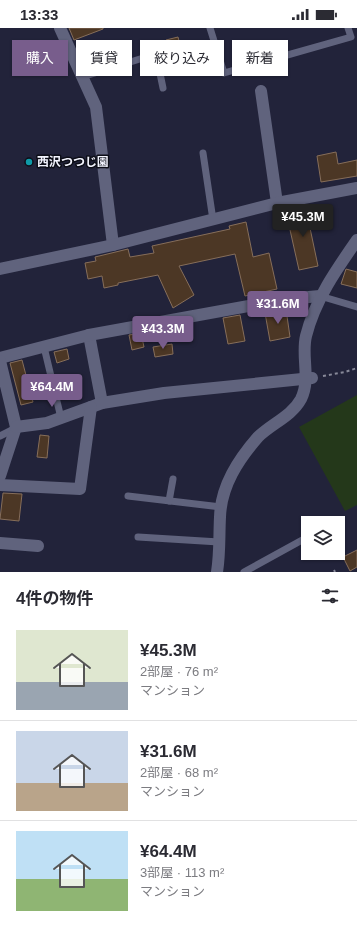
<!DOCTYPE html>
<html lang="ja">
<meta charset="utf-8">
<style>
:root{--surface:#fff;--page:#f2f2f3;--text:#2b2b33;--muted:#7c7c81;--line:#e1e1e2;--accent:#785d8c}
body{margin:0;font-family:Arial,"Noto Sans JP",sans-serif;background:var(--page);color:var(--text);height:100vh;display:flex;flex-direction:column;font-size:15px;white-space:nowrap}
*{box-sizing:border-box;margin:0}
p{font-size:13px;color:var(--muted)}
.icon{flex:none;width:22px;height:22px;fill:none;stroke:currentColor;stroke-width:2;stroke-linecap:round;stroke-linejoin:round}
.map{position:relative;height:544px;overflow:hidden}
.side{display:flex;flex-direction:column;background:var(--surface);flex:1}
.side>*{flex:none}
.hud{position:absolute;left:12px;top:12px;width:333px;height:36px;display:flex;gap:8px}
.controls{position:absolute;left:301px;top:488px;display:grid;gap:8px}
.controls a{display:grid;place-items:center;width:44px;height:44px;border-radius:0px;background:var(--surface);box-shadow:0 1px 3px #0004;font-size:20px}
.price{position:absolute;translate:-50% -34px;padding:0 9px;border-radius:4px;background:var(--accent);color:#fff;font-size:13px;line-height:26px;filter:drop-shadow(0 1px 2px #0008)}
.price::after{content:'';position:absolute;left:50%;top:24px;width:12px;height:9px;margin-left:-6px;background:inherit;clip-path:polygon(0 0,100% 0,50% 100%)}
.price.current{background:#222;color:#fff}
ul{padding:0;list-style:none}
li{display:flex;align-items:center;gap:12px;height:100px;padding:0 16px}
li+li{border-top:1px solid var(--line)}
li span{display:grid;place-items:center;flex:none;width:112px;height:80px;border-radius:0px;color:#555}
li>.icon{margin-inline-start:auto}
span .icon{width:48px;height:48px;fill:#fffc;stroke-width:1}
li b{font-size:17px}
h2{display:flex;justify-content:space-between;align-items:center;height:48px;padding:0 16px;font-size:17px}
.pill{padding:0 14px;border-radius:0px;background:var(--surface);box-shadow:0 1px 3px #0004;font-size:14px;line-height:36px}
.pill.current{background:var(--accent);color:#fff}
.status{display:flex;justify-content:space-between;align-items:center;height:28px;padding:0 20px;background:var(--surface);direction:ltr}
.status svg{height:11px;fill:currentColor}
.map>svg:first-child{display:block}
.green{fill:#24381a}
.building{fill:#4c3725;stroke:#866e5a}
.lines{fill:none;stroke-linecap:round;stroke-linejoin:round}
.path{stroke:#888999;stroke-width:2;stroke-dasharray:3 3;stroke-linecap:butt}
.service{stroke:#60637d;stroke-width:7}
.minor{stroke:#60637d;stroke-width:12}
.culture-dot{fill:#0f9aa8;stroke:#0d0e18;stroke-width:1.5}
.labels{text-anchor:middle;stroke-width:3;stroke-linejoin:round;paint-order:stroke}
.poi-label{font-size:12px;font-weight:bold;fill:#f3f4fe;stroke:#0d0e18;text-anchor:start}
</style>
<div class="status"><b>13:33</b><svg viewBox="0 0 49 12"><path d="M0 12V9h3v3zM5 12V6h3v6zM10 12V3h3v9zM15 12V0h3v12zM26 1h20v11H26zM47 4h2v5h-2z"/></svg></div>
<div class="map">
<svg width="357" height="544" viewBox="0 0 357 544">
<rect width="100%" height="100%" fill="#22233a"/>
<path class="green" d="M357,367V477L345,483L299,399Z"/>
<g class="building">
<path d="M69,0H103V1L74,12Z"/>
<path d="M178,9L181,21L169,24L166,12Z"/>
<path d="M336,124L338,136L357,132V148L321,154L317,128Z"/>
<path d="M305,180L307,189L315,188L318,198L310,200L318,238L299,242L286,184Z"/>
<path d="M246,194L253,229L269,225L277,261L245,268L235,226L179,238L194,267L173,280L158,247L118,255V257L104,260L102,248L88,251L85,235L96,233L95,229L128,221L130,229L154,225L152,218L230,201L229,198Z"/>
<path d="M346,241L357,244V260L341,256Z"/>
<path d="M286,281L290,309L270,313L265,285Z"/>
<path d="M240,287L245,313L228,316L223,290Z"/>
<path d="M141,305L144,319L132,322L129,307Z"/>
<path d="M172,316L173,326L155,329L153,319Z"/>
<path d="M67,321L69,331L57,335L54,324Z"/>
<path d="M22,332L33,374L21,377L10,335Z"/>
<path d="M40,407L49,408L47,430L37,429Z"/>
<path d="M3,465L22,466L19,493L0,491Z"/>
<path d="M357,522V539L350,543L343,529Z"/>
</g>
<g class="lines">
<g class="path">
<path d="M323,348L345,344L357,340"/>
<path d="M334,542L335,544"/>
</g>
<g class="service">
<path d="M210,0L224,45L351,9L348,0"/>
<path d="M82,49L156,26L163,60"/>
<path d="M203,125L213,192"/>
<path d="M320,268L357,279"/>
<path d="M44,319L61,390"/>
<path d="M0,408L16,400"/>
<path d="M128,468L221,479"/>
<path d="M169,473L173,451"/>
<path d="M138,509L219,514"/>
<path d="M244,544L304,511"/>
</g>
<g class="minor">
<path d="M60,0L96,79L113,217"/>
<path d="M261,63L277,175"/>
<path d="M0,241L113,217L277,175L357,160"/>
<path d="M89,307L102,375"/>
<path d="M0,330L89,307L287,271L320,268"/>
<path d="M0,333L16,399L0,448"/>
<path d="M16,399L47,395L102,375L164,365L312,350"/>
<path d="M0,457L80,461L91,379"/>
<path d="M0,515L38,518"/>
<path d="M217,544C220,526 219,508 220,489C221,458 238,432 258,409C271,396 292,388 301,371C311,351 301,328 306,308C315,272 336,242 357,212"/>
</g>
</g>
<circle class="culture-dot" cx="29" cy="134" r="4"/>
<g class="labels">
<g class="poi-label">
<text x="37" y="138">西沢つつじ園</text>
</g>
</g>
</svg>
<div class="controls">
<a><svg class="icon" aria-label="layers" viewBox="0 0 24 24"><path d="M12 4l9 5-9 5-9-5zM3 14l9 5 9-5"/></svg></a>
</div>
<b class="price current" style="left:303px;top:210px">¥45.3M</b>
<b class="price" style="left:278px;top:297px">¥31.6M</b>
<b class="price" style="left:163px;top:322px">¥43.3M</b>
<b class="price" style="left:52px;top:380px">¥64.4M</b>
<div class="hud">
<a class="pill current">購入</a>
<a class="pill">賃貸</a>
<a class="pill">絞り込み</a>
<a class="pill">新着</a>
</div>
</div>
<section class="side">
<h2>4件の物件<svg class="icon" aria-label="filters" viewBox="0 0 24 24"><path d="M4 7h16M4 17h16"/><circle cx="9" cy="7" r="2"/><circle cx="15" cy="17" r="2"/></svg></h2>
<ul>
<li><span style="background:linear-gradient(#dfe7d0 65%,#9aa5b1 0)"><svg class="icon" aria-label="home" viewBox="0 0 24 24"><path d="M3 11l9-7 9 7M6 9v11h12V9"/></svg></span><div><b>¥45.3M</b><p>2部屋 · 76 m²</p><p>マンション</p></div></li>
<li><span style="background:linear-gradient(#c9d6e8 65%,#b9a48a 0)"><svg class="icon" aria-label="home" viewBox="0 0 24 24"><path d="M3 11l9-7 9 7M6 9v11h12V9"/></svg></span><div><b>¥31.6M</b><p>2部屋 · 68 m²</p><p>マンション</p></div></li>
<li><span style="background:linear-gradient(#bfe0f5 60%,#8fb573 0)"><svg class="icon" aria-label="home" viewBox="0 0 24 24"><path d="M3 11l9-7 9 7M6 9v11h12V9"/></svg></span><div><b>¥64.4M</b><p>3部屋 · 113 m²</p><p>マンション</p></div></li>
</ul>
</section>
